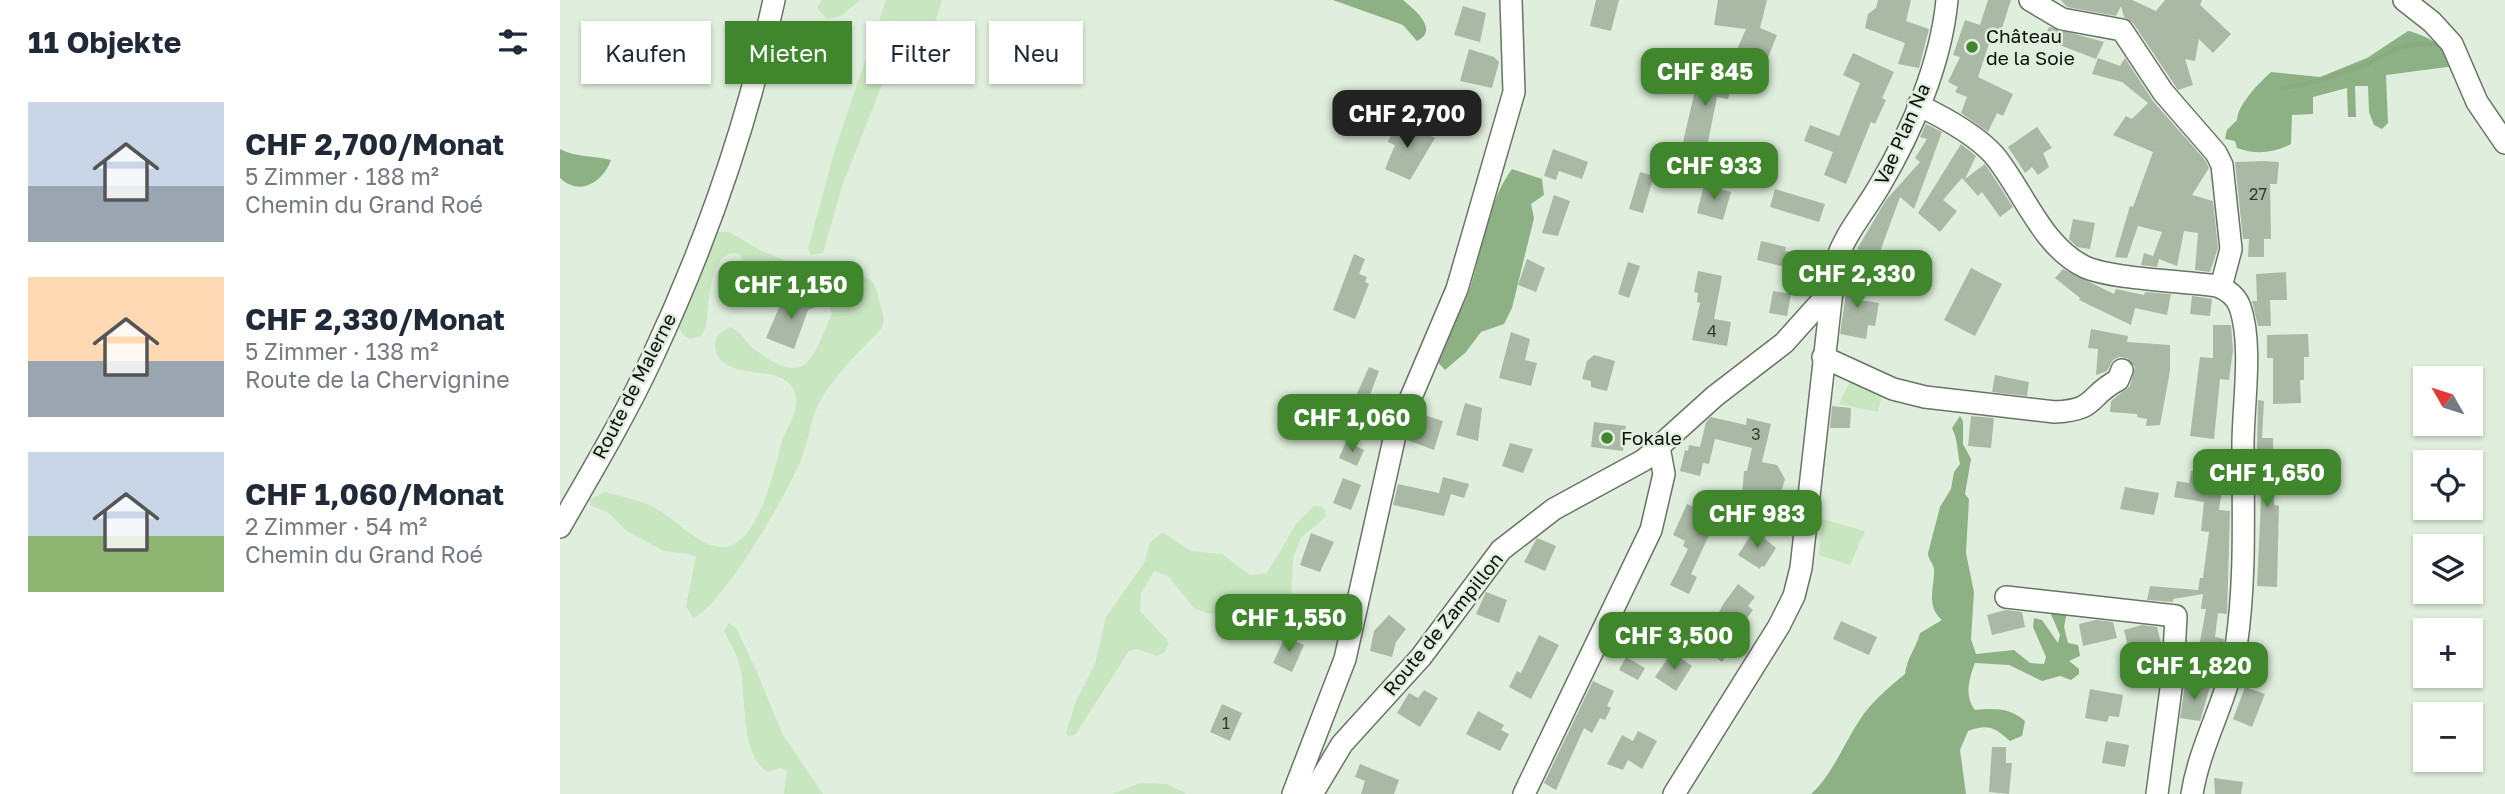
<!DOCTYPE html>
<html lang="de">
<meta charset="utf-8">
<style>
:root{--surface:#fff;--page:#f2f2f3;--text:#1f2937;--muted:#747a83;--accent:#3f862c}
body{margin:0;font-family:"Golos Text",sans-serif;background:var(--page);color:var(--text);height:100vh;display:flex;flex-direction:column;font-size:26px;white-space:nowrap}
*{box-sizing:border-box;margin:0}
p{font-size:23px;color:var(--muted)}
.icon{flex:none;width:38px;height:38px;fill:none;stroke:currentColor;stroke-width:2;stroke-linecap:round;stroke-linejoin:round}
.map{position:relative;flex:1;overflow:hidden}
.sheet{display:flex;flex-direction:column;background:var(--surface);width:560px}
.sheet>*{flex:none}
.hud{position:absolute;left:21px;top:21px;width:665px;height:63px;display:flex;gap:14px}
.needle{width:46px;rotate:309deg}
.tools{position:absolute;left:1853px;top:366px;display:grid;gap:14px}
.tools a{display:grid;place-items:center;width:70px;height:70px;border-radius:0px;background:var(--surface);box-shadow:0 2px 5px #0004;font-size:35px}
.price{position:absolute;translate:-50% -60px;padding:0 16px;border-radius:14px;background:var(--accent);color:#fff;font-size:23px;line-height:46px;filter:drop-shadow(0 2px 4px #0008)}
.price::after{content:'';position:absolute;left:50%;top:42px;width:21px;height:16px;margin-left:-10px;background:inherit;clip-path:polygon(0 0,100% 0,50% 100%)}
.price.current{background:#222;color:#fff}
ul{padding:0;list-style:none}
li{display:flex;align-items:center;gap:21px;height:175px;padding:0 28px}
li span{display:grid;place-items:center;flex:none;width:196px;height:140px;border-radius:0px;color:#555}
li>.icon{margin-inline-start:auto}
span .icon{width:84px;height:84px;fill:#fffc;stroke-width:1}
li b{font-size:30px}
h2{display:flex;justify-content:space-between;align-items:center;height:84px;padding:0 28px;font-size:30px}
.chip{padding:0 24px;border-radius:0px;background:var(--surface);box-shadow:0 2px 5px #0004;font-size:24px;line-height:63px}
.chip.current{background:var(--accent);color:#fff}
main{display:flex;flex:1;min-height:0}
.map>svg:first-child{display:block}
.green{fill:#c8e6c0}
.forest{fill:#8db184}
.lines{fill:none;stroke-linecap:round;stroke-linejoin:round}
.stream{stroke:#88ac80;stroke-width:4.5}
.building{fill:#aab8a6}
.minor-casing{stroke:#687565;stroke-width:24}
.minor{stroke:#fff;stroke-width:21}
.poi-dot{fill:#3f862c;stroke:#e0efdd;stroke-width:2.5}
.labels{text-anchor:middle;stroke-width:5;stroke-linejoin:round;paint-order:stroke}
.number-label{font-size:16px;fill:#333a31}
.poi-label{font-size:19px;fill:#0b100a;stroke:#e0efdd;text-anchor:start}
.street-label{font-size:19px;fill:#0b100a;stroke:#e0efdd}
</style>
<main>
<section class="sheet">
<h2>11 Objekte<svg class="icon" aria-label="filters" viewBox="0 0 24 24"><path d="M4 7h16M4 17h16"/><circle cx="9" cy="7" r="2"/><circle cx="15" cy="17" r="2"/></svg></h2>
<ul>
<li><span style="background:linear-gradient(#c9d6e8 60%,#9aa5b1 0)"><svg class="icon" aria-label="home" viewBox="0 0 24 24"><path d="M3 11l9-7 9 7M6 9v11h12V9"/></svg></span><div><b>CHF 2,700/Monat</b><p>5 Zimmer · 188 m²</p><p>Chemin du Grand Roé</p></div></li>
<li><span style="background:linear-gradient(#ffd9b3 60%,#9aa5b1 0)"><svg class="icon" aria-label="home" viewBox="0 0 24 24"><path d="M3 11l9-7 9 7M6 9v11h12V9"/></svg></span><div><b>CHF 2,330/Monat</b><p>5 Zimmer · 138 m²</p><p>Route de la Chervignine</p></div></li>
<li><span style="background:linear-gradient(#c9d6e8 60%,#8fb573 0)"><svg class="icon" aria-label="home" viewBox="0 0 24 24"><path d="M3 11l9-7 9 7M6 9v11h12V9"/></svg></span><div><b>CHF 1,060/Monat</b><p>2 Zimmer · 54 m²</p><p>Chemin du Grand Roé</p></div></li>
</ul>
</section>
<div class="map">
<svg width="1945" height="794" viewBox="0 0 1945 794">
<rect width="100%" height="100%" fill="#e0efdd"/>
<g class="green">
<path d="M262,0H300L281,16L267,19L257,8Z"/>
<path d="M326,0H382L370,39L323,82L282,186L263,253L251,255L248,249L276,146Z"/>
<path d="M158,232H169L202,251L268,278L305,277L313,282L317,292L324,319L322,328C302,349 276,373 262,398C251,415 250,435 243,454C232,487 163,606 133,618L126,606L136,557L129,554L104,551L65,530L49,513L30,505V499L45,492C62,497 85,501 100,511C118,522 133,540 154,546C196,558 214,471 221,444C225,430 238,414 236,399C236,390 229,381 221,378C201,369 157,376 155,346C154,336 162,331 170,327C181,331 185,342 194,349C248,390 251,359 272,314C260,274 237,282 206,288C185,278 189,274 180,254C148,246 149,307 146,327L141,336L130,339L123,335L118,325L151,237Z"/>
<path d="M1290,381L1323,392L1318,412L1279,404Z"/>
<path d="M754,506H760L765,510L766,517L741,538L733,558L731,598L746,619L745,626L735,631L712,632L689,615L646,613L634,608L608,576L594,571L581,594L580,611L609,642L605,652L597,656L577,649L569,651L515,735L508,736L506,733L516,701L535,664L546,617L584,563L590,543L602,532L631,551L662,554L690,575L707,573L736,524Z"/>
<path d="M1262,519L1305,531L1290,565L1259,555Z"/>
<path d="M169,623L176,628L196,670L223,735L263,794H224L227,771L220,768L208,772C179,755 187,696 180,667C177,654 170,643 164,631Z"/>
<path d="M580,783L607,784L627,794H552Z"/>
</g>
<g class="forest">
<path d="M773,0H843C854,9 880,30 857,41L843,25Z"/>
<path d="M1848,31C1867,35 1888,48 1895,66L1826,75L1828,123L1822,129L1814,125L1809,112L1808,86H1795L1796,117H1788L1787,88L1753,97V114L1732,115L1731,144C1713,153 1696,155 1677,148L1675,141L1665,139L1667,130L1677,120C1678,104 1699,83 1711,72L1760,77L1807,58Z"/>
<path d="M0,149C16,158 33,155 51,160C43,182 20,197 0,178Z"/>
<path d="M952,169L982,179L984,195L971,204L974,218L952,308L944,324L921,332L906,352L885,370L873,357C885,334 901,315 909,291C923,249 926,205 952,169Z"/>
<path d="M1400,416L1403,421V444L1411,459L1405,494L1409,499L1406,553L1414,592L1411,639L1416,654L1454,650L1470,663L1484,664L1486,657L1473,627L1474,618L1482,620L1498,643L1500,635L1490,612H1507L1504,627L1508,643L1518,645L1520,656L1509,661L1519,669V674L1511,680L1500,676L1482,681L1449,665L1415,663C1409,679 1404,695 1415,710C1435,708 1450,708 1465,721L1462,736L1450,741C1434,727 1428,724 1408,731L1400,750L1406,794H1251C1273,774 1283,745 1299,721C1311,702 1328,688 1345,674C1348,655 1355,651 1360,633L1382,620C1365,605 1375,587 1374,569C1374,564 1368,560 1368,553L1380,507L1391,489L1394,472L1400,464C1397,451 1398,440 1392,428Z"/>
</g>
<g class="lines">
<path class="stream" d="M1724,88C1740,84 1758,82 1773,76C1784,71 1798,68 1809,63C1842,47 1842,41 1882,45"/>
</g>
<g class="building">
<path d="M1036,0H1059L1051,31L1030,26Z"/>
<path d="M1158,0H1207L1200,28L1217,35L1205,65L1180,67L1178,47L1186,29L1154,25Z"/>
<path d="M1318,0H1351L1346,21L1369,29L1359,68L1338,64L1345,43L1305,28L1308,14L1316,8Z"/>
<path d="M1428,0H1451L1441,31L1434,29L1418,77L1453,94L1443,116L1437,113L1428,132L1401,113L1407,97L1395,92L1398,87L1388,82L1400,57L1393,55L1405,20L1420,25Z"/>
<path d="M1501,0H1572L1596,11L1605,0H1642L1640,5L1671,34L1653,53L1639,39L1635,61L1625,59L1633,85L1618,90L1573,23L1564,17L1561,6L1556,16L1507,7Z"/>
<path d="M903,6L926,13L920,42L894,35Z"/>
<path d="M1489,27L1544,42L1536,59L1484,39Z"/>
<path d="M909,49L934,57L939,62L932,88L900,81Z"/>
<path d="M1293,53L1334,72L1322,98L1326,100L1315,124L1311,122L1286,184L1264,175L1273,152L1244,141L1250,125L1279,136L1300,83L1283,75Z"/>
<path d="M1538,58L1560,66L1565,58L1593,101L1645,160L1649,168L1632,195L1653,201L1658,248L1650,272L1635,270L1638,233L1624,231L1617,266L1599,259L1597,267L1581,265L1584,253L1593,256L1602,232L1578,226L1567,258L1555,257L1570,206L1573,207L1593,152L1553,135L1566,116L1572,119L1588,103L1562,82L1532,74Z"/>
<path d="M1141,64L1174,73L1168,99L1157,97L1145,157L1121,151Z"/>
<path d="M836,121L875,138L850,180L825,169L835,145L828,142Z"/>
<path d="M1366,124L1382,132L1354,209L1340,197L1318,257L1297,249L1326,200L1360,162L1355,158L1367,139L1360,137Z"/>
<path d="M1477,127L1492,148L1483,153L1489,167L1478,175L1472,167L1465,173L1448,147Z"/>
<path d="M1401,144L1416,156L1405,179L1425,164L1453,207L1440,217L1422,192L1418,196L1402,178L1383,200L1397,211L1380,232L1358,213Z"/>
<path d="M993,149L1028,162L1022,179L999,171L996,180L984,176Z"/>
<path d="M1704,161L1719,162L1717,184H1710L1711,239H1704V257H1688L1689,239H1683L1675,162Z"/>
<path d="M1080,172L1094,176L1083,213L1069,209Z"/>
<path d="M1144,185L1171,192L1163,220L1137,213Z"/>
<path d="M1215,189L1265,204L1259,222L1210,207Z"/>
<path d="M994,195L1010,201L998,236L982,233Z"/>
<path d="M1513,219L1535,223L1530,249L1517,247L1509,239Z"/>
<path d="M1201,241L1226,247L1225,251L1258,257L1253,282L1227,277L1229,268L1197,260Z"/>
<path d="M794,254L805,259L799,274L807,277L805,282L809,284L795,319L773,310Z"/>
<path d="M967,259L985,268L976,292L958,285Z"/>
<path d="M1068,262L1080,266L1069,298L1058,294Z"/>
<path d="M1411,268L1442,284L1415,336L1384,320Z"/>
<path d="M1503,269L1554,294L1556,289L1584,295L1585,292L1611,294L1607,315L1575,308L1571,325L1519,300L1520,298L1495,278Z"/>
<path d="M1138,271L1162,276L1154,319L1171,322L1167,346L1132,340L1140,303L1137,302L1138,293L1134,292Z"/>
<path d="M1289,272L1304,275L1300,300L1319,303L1315,326L1308,325L1306,339L1280,334Z"/>
<path d="M1726,272L1727,300H1710L1711,326H1698L1692,301H1697L1696,274Z"/>
<path d="M1213,291L1231,294L1227,316L1209,313Z"/>
<path d="M252,292L261,305L248,310L234,349L206,338L221,303L233,308L237,300Z"/>
<path d="M1632,296L1652,299L1650,316L1630,314Z"/>
<path d="M1653,325H1671L1673,350L1669,380L1660,379L1654,439L1630,436L1640,357L1653,358Z"/>
<path d="M1531,329L1568,336L1567,342L1610,345V371L1600,425L1586,426L1587,419L1577,417V414L1550,412L1551,401L1570,386L1575,367L1567,358L1559,357L1553,360L1547,371L1536,375L1538,349L1528,348Z"/>
<path d="M951,332L970,339L965,360L977,363L971,386L939,378Z"/>
<path d="M1748,334L1749,357H1744V380H1740L1741,403L1713,404V358H1707V335Z"/>
<path d="M1034,355L1055,361L1047,391L1031,387V381L1022,379L1027,361Z"/>
<path d="M809,367L819,371L810,395L815,397L809,413L791,407Z"/>
<path d="M1435,375L1469,382L1467,396L1432,392Z"/>
<path d="M1698,400L1704,401L1702,438H1713L1714,505L1719,506L1717,587L1697,586L1701,500V494H1696Z"/>
<path d="M905,403L922,408L918,441L896,435Z"/>
<path d="M1272,406L1291,408L1290,428H1270Z"/>
<path d="M861,414L883,421L874,450L847,440L852,429L857,430Z"/>
<path d="M1411,416L1434,418L1431,448L1408,446Z"/>
<path d="M1151,417L1186,425L1187,418L1211,424L1202,462L1217,465L1225,479L1220,496L1210,503L1182,496L1184,471H1187L1192,448L1155,439L1149,464L1143,463L1140,476L1120,471L1125,450L1128,451L1129,445L1140,447L1146,422Z"/>
<path d="M1034,422L1066,426L1063,451L1031,447Z"/>
<path d="M786,442L804,450L797,466L779,458Z"/>
<path d="M950,443L973,449L963,473L942,466Z"/>
<path d="M1631,471L1664,475L1659,510L1670,511L1667,614L1658,613L1655,637L1664,639L1662,651L1639,647L1646,609H1641L1643,594L1613,599V602L1587,600L1590,586L1638,590L1640,578H1643L1649,532L1641,531L1644,502L1614,497L1617,481L1629,483Z"/>
<path d="M883,477L909,484L904,498L891,494L884,516L833,505L838,484L879,493Z"/>
<path d="M783,478L801,485L791,510L773,503Z"/>
<path d="M1565,487L1599,493L1594,515L1560,509Z"/>
<path d="M1127,504L1157,518L1131,574L1137,577L1129,594L1110,585L1128,549L1123,546L1125,541L1113,535Z"/>
<path d="M1194,530L1216,548L1204,567L1201,566L1200,569L1178,555Z"/>
<path d="M751,533L774,542L760,572L740,565Z"/>
<path d="M977,538L996,546L985,571L964,562Z"/>
<path d="M1178,584L1195,597L1188,606L1193,610L1170,641L1175,645L1162,662L1139,645L1162,614L1159,612L1164,603Z"/>
<path d="M926,592L947,600L939,623L916,614Z"/>
<path d="M1446,610L1462,612L1465,627L1432,635L1427,615Z"/>
<path d="M829,615L846,629L836,642L832,657L810,651L814,631Z"/>
<path d="M1536,620L1553,622L1557,638L1523,646L1519,624Z"/>
<path d="M1281,621L1317,637L1309,655L1273,639Z"/>
<path d="M1582,625L1597,627L1601,643L1569,651L1564,630Z"/>
<path d="M979,635L999,645L971,699L949,687L957,671L961,673Z"/>
<path d="M725,637L744,645L732,672L713,663Z"/>
<path d="M1112,652L1132,666L1116,691L1095,677Z"/>
<path d="M1066,657L1085,668L1078,680L1059,670Z"/>
<path d="M1033,681L1054,691L1047,706L1051,708L1045,720L1040,718L1032,733L1024,728L996,790L984,783Z"/>
<path d="M1625,684L1650,687L1640,721L1620,718Z"/>
<path d="M1685,687L1705,694L1692,727L1673,719Z"/>
<path d="M1530,689L1563,695L1559,717L1549,716L1547,722L1525,718Z"/>
<path d="M864,690L878,698L860,727L837,713L849,693L858,698Z"/>
<path d="M662,704L682,713L670,741L650,732Z"/>
<path d="M918,711L944,725L941,730L949,734L940,751L906,734Z"/>
<path d="M1078,731L1097,741L1082,769L1068,760L1063,770L1047,764L1062,735L1073,741Z"/>
<path d="M1546,741L1569,745L1565,767L1542,763Z"/>
<path d="M1432,747H1446V763H1452L1449,794L1429,792Z"/>
<path d="M800,764L839,780L834,794H801L805,781L795,777Z"/>
<path d="M1654,778L1683,782L1681,794H1655Z"/>
</g>
<g class="lines">
<g class="minor-casing">
<g id="minor">
<path d="M1470,0L1502,19L1562,30L1603,92L1656,153L1662,165L1671,249L1661,287"/>
<path d="M1844,0L1872,22L1892,44L1917,102L1945,143"/>
<path d="M1358,105C1383,117 1415,134 1434,155C1463,190 1482,247 1525,267C1552,279 1624,281 1657,286C1668,290 1676,296 1680,307C1693,345 1683,404 1683,445C1683,511 1686,581 1676,647C1669,698 1640,743 1632,794"/>
<path d="M1263,357L1333,389L1365,397L1495,412C1538,410 1527,396 1558,380L1562,370"/>
<path d="M0,527C32,471 65,416 92,358C145,245 188,122 214,0"/>
<path d="M1446,597L1616,616L1613,673L1597,794"/>
<path d="M1613,673L1673,663"/>
<path d="M733,794L785,659L835,435L897,289L954,92L951,0"/>
<path d="M752,794L782,744L861,657L941,550L994,509L1084,460L1155,396L1224,343L1259,304L1269,301"/>
<path d="M964,794L1091,530L1104,474L1099,447"/>
<path d="M1114,794L1219,626L1234,596L1241,568L1275,264C1285,233 1304,213 1320,185C1352,131 1381,63 1387,0"/>
</g>
</g>
<use href="#minor" class="minor"/>
</g>
<g class="poi-dot">
<circle cx="1412" cy="47" r="7"/>
<circle cx="1047" cy="438" r="7"/>
</g>
<g class="labels">
<g class="number-label">
<text x="1698" y="200">27</text>
<text x="1152" y="337">4</text>
<text x="1196" y="440">3</text>
<text x="666" y="729">1</text>
</g>
<g class="poi-label">
<text x="1426" y="43">Château<tspan x="1426" dy="22">de la Soie</tspan></text>
<text x="1061" y="445">Fokale</text>
</g>
<g class="street-label">
<text transform="translate(1342 134) rotate(-66)" y="7">Vae Plan Na</text>
<text transform="translate(74 386) rotate(-63)" y="7">Route de Malerne</text>
<text transform="translate(883 624) rotate(-51)" y="7">Route de Zampillon</text>
</g>
</g>
</svg>
<div class="tools">
<a><svg class="needle" viewBox="-14 -14 28 28"><path d="M0-13l5 13h-10z" fill="#e53935"/><path d="M0 13l5-13h-10z" fill="#747a83"/></svg></a>
<a><svg class="icon" aria-label="locate" viewBox="0 0 24 24"><circle cx="12" cy="12" r="6"/><path d="M12 2v4M12 18v4M2 12h4M18 12h4"/></svg></a>
<a><svg class="icon" aria-label="layers" viewBox="0 0 24 24"><path d="M12 4l9 5-9 5-9-5zM3 14l9 5 9-5"/></svg></a>
<a>+</a>
<a>−</a>
</div>
<b class="price" style="left:1145px;top:108px">CHF 845</b>
<b class="price current" style="left:847px;top:150px">CHF 2,700</b>
<b class="price" style="left:1154px;top:202px">CHF 933</b>
<b class="price" style="left:1297px;top:310px">CHF 2,330</b>
<b class="price" style="left:231px;top:321px">CHF 1,150</b>
<b class="price" style="left:792px;top:454px">CHF 1,060</b>
<b class="price" style="left:1707px;top:509px">CHF 1,650</b>
<b class="price" style="left:1197px;top:550px">CHF 983</b>
<b class="price" style="left:729px;top:654px">CHF 1,550</b>
<b class="price" style="left:1114px;top:672px">CHF 3,500</b>
<b class="price" style="left:1634px;top:702px">CHF 1,820</b>
<div class="hud">
<a class="chip">Kaufen</a>
<a class="chip current">Mieten</a>
<a class="chip">Filter</a>
<a class="chip">Neu</a>
</div>
</div>
</main>
